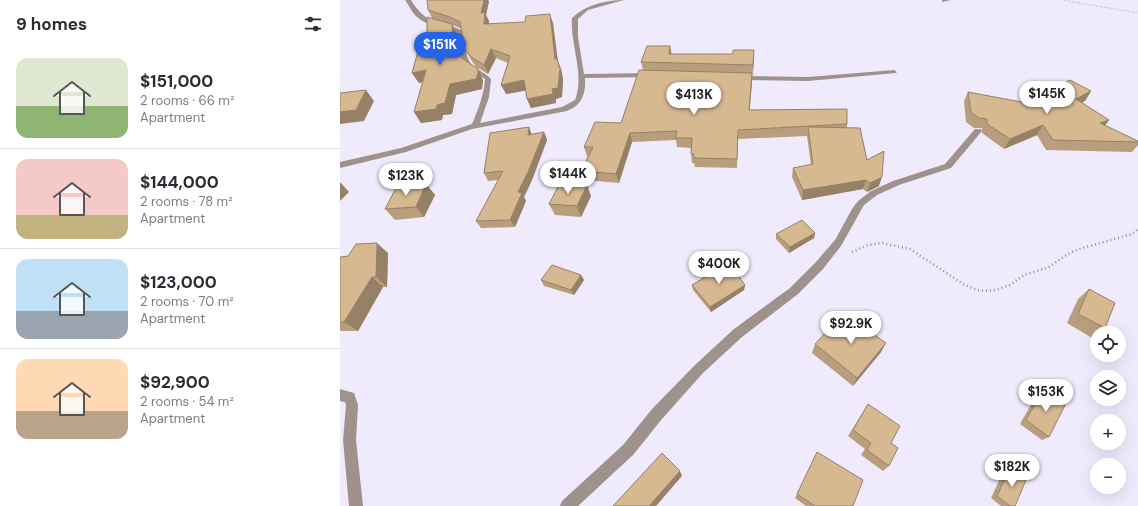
<!DOCTYPE html>
<meta charset="utf-8">
<style>
:root{--surface:#fff;--page:#f2f2f3;--text:#2b2b33;--muted:#7c7c81;--line:#e1e1e2;--accent:#2563eb}
body{margin:0;font-family:"DM Sans",sans-serif;background:var(--page);color:var(--text);height:100vh;display:flex;flex-direction:column;font-size:15px;white-space:nowrap}
*{box-sizing:border-box;margin:0}
p{font-size:13px;color:var(--muted)}
.icon{flex:none;width:22px;height:22px;fill:none;stroke:currentColor;stroke-width:2;stroke-linecap:round;stroke-linejoin:round}
.map{position:relative;flex:1;overflow:hidden}
.side{display:flex;flex-direction:column;background:var(--surface);width:340px}
.side>*{flex:none}
.buttons{position:absolute;left:750px;top:326px;display:grid;gap:8px}
.buttons a{display:grid;place-items:center;width:36px;height:36px;border-radius:50%;background:var(--surface);box-shadow:0 4px 16px #0002;font-size:20px}
.price{position:absolute;translate:-50% -34px;padding:0 9px;border-radius:14px;background:#fff;color:#222;font-size:13px;line-height:26px;filter:drop-shadow(0 1px 2px #0008)}
.price::after{content:'';position:absolute;left:50%;top:24px;width:12px;height:9px;margin-left:-6px;background:inherit;clip-path:polygon(0 0,100% 0,50% 100%)}
.price.selected{background:var(--accent);color:#fff}
ul{padding:0;list-style:none}
li{display:flex;align-items:center;gap:12px;height:100px;padding:0 16px}
li+li{border-top:1px solid var(--line)}
li span{display:grid;place-items:center;flex:none;width:112px;height:80px;border-radius:12px;color:#555}
li>.icon{margin-inline-start:auto}
span .icon{width:48px;height:48px;fill:#fffc;stroke-width:1}
li b{font-size:17px}
h2{display:flex;justify-content:space-between;align-items:center;height:48px;padding:0 16px;font-size:17px}
main{display:flex;flex:1;min-height:0}
.map>svg:first-child{display:block}
.lines{fill:none;stroke-linecap:round;stroke-linejoin:round}
.path-far1{stroke:#908d9c;stroke-width:1.5;stroke-dasharray:0.5 2;stroke-linecap:butt}
.path{stroke:#908d9c;stroke-width:2.5;stroke-dasharray:1 3;stroke-linecap:butt}
.minor{fill:#9f918c;fill-rule:evenodd}
.wall{fill:#b89e7d}
.shaded-wall{fill:#968166}
.building{fill:#d6b891;stroke:#968166}
</style>
<main>
<section class="side">
<h2>9 homes<svg class="icon" aria-label="filters" viewBox="0 0 24 24"><path d="M4 7h16M4 17h16"/><circle cx="9" cy="7" r="2"/><circle cx="15" cy="17" r="2"/></svg></h2>
<ul>
<li><span style="background:linear-gradient(#dfe7d0 60%,#8fb573 0)"><svg class="icon" aria-label="home" viewBox="0 0 24 24"><path d="M3 11l9-7 9 7M6 9v11h12V9"/></svg></span><div><b>$151,000</b><p>2 rooms · 66 m²</p><p>Apartment</p></div></li>
<li><span style="background:linear-gradient(#f6c9c9 70%,#c2b280 0)"><svg class="icon" aria-label="home" viewBox="0 0 24 24"><path d="M3 11l9-7 9 7M6 9v11h12V9"/></svg></span><div><b>$144,000</b><p>2 rooms · 78 m²</p><p>Apartment</p></div></li>
<li><span style="background:linear-gradient(#bfe0f5 65%,#9aa5b1 0)"><svg class="icon" aria-label="home" viewBox="0 0 24 24"><path d="M3 11l9-7 9 7M6 9v11h12V9"/></svg></span><div><b>$123,000</b><p>2 rooms · 70 m²</p><p>Apartment</p></div></li>
<li><span style="background:linear-gradient(#ffd9b3 65%,#b9a48a 0)"><svg class="icon" aria-label="home" viewBox="0 0 24 24"><path d="M3 11l9-7 9 7M6 9v11h12V9"/></svg></span><div><b>$92,900</b><p>2 rooms · 54 m²</p><p>Apartment</p></div></li>
</ul>
</section>
<div class="map">
<svg width="798" height="506" viewBox="0 0 798 506">
<rect width="100%" height="100%" fill="#efebfd"/>
<g class="lines">
<path class="path-far1" d="M722,0L798,13"/>
<path class="path" d="M512,252L528,245L542,243L570,249L623,284L637,290L645,291L655,290L670,285L684,275L709,267L728,254L739,249L792,234L798,229"/>
<g class="minor">
<path d="M65,0H71C77,10 85,19 97,23C106,26 116,26 124,32C127,43 124,58 133,66C139,71 146,73 151,79L149,97L140,123L222,107L235,100C245,74 230,45 232,18C245,5 266,0 284,0L248,10L238,19V37L244,74L310,73L313,75L310,77L245,78C246,94 242,105 227,111L132,129L66,152L0,168V162L61,148L132,124C138,110 144,95 145,79L126,66L120,53L118,33C104,27 85,27 74,14C71,10 68,4 65,0Z"/>
<path d="M602,0H611L602,2Z"/>
<path d="M554,70L557,72L556,73L468,81L398,80L395,78L398,76L468,77Z"/>
<path d="M635,129H641L642,131L611,168L559,185L537,195L524,205L501,246L483,269L458,294L402,337L363,373L322,419L293,455L238,506H220L222,501L283,445L312,409L355,365L394,329L450,288L475,263L495,240L512,209L518,201L531,191L553,181L605,164Z"/>
<path d="M0,389L14,393L18,405L16,440L23,506H9L3,440L6,405L5,402L0,401Z"/>
</g>
</g>
<g class="wall">
<path d="M149,1L146,15L149,21V24L213,23L217,59L221,69L223,79L222,97L216,99V103L191,108L187,99L186,90L166,94L168,63L156,58L148,74L136,67L130,58L125,49L122,29L112,25L117,34L119,53L120,57L143,80L142,89L116,95L112,114L103,115L102,120L81,123L74,112L83,82L79,83L72,73L87,39L92,18L88,10Z"/>
<path d="M414,50V59L409,110L507,124V128L527,160L539,186L527,192L523,189L462,200L452,177L453,168L471,165L467,136L398,139L397,168L355,167L354,163H352L351,154V148L337,147L336,140L292,142L279,183L244,180L241,171L248,156H247L244,147L281,123L303,70L301,62L331,54H393Z"/>
<path d="M751,91L745,101L742,102L765,126L798,141V145L792,152L706,150L697,135L664,149L642,133V128H634L626,122L624,101L628,92L681,102Z"/>
<path d="M204,132L207,140L192,180L184,197L186,201L175,227L141,228L136,221L158,180L148,181L144,173L192,134Z"/>
<path d="M86,184L95,195L84,217L55,220L45,209Z"/>
<path d="M251,196L241,217L215,215L209,204Z"/>
<path d="M475,233L474,238L449,253L436,239V234Z"/>
<path d="M48,253L47,287H43L18,331H0V257Z"/>
<path d="M371,272L405,285L404,290L371,312L353,290L352,285L371,273Z"/>
<path d="M241,275L244,280L234,295L204,286L201,280Z"/>
<path d="M749,289L765,328L759,333H757V334L752,338L727,323L738,299Z"/>
<path d="M475,344L541,352L513,386L472,353Z"/>
<path d="M703,390L709,437L702,440L680,424L697,394Z"/>
<path d="M528,404L551,443L549,466L543,471L521,455L525,449L508,436Z"/>
<path d="M477,452L513,506H466L455,498Z"/>
<path d="M670,468L675,506H661L651,498L664,470Z"/>
</g>
<g class="shaded-wall">
<path d="M144,0H148L149,1L146,15L149,21L148,34L144,24L141,13Z"/>
<path d="M210,14L213,23L219,69L215,59Z"/>
<path d="M112,24L117,34L119,53L125,67L113,43Z"/>
<path d="M330,46L332,56L330,64L329,54Z"/>
<path d="M151,49L156,58L148,74L144,65Z"/>
<path d="M414,50V59L413,75V65Z"/>
<path d="M217,59L221,69L223,79L222,97L216,99V103L191,108L187,99L212,89Z"/>
<path d="M138,69L143,80L142,89L116,95L112,114L103,115L102,120L81,123L74,112L97,105L110,84Z"/>
<path d="M86,70L92,80L79,83L72,73Z"/>
<path d="M412,73V82L409,119V110Z"/>
<path d="M184,80L189,90L166,94L161,85Z"/>
<path d="M26,90L34,101L24,121L0,124V112Z"/>
<path d="M751,91L745,101L729,108L736,99Z"/>
<path d="M769,120L762,130L760,123Z"/>
<path d="M703,125L697,135L664,149L670,139Z"/>
<path d="M189,127L192,135H188Z"/>
<path d="M204,132L207,140L192,180L184,197L186,201L175,227L170,220L178,192Z"/>
<path d="M290,133L292,142L279,183L276,174Z"/>
<path d="M542,177L539,186L527,192L530,183Z"/>
<path d="M526,180L523,189L462,200L463,190Z"/>
<path d="M0,182L9,192L0,201Z"/>
<path d="M86,184L95,195L84,217L76,207Z"/>
<path d="M247,185L251,196L241,217L237,206Z"/>
<path d="M475,233L474,238L449,253L450,247Z"/>
<path d="M37,243L48,253L47,287L36,277Z"/>
<path d="M241,275L244,280L234,295L231,290Z"/>
<path d="M32,277L43,287L18,331L4,322Z"/>
<path d="M405,285L404,290L371,312L370,307Z"/>
<path d="M546,343L541,352L513,386L517,378Z"/>
<path d="M340,471L342,476L316,506H309Z"/>
</g>
<g class="building">
<path d="M87,0H144L141,13L145,12L144,24L185,22L186,16L210,14L215,59H217L220,69L218,88L212,89L213,94L187,99L184,80L161,85L170,56L151,49L144,65L131,57L125,49L120,22L110,17L88,10Z"/>
<path d="M87,17L112,24L113,43L119,56L138,69V74L136,79L110,84L105,103L97,105L96,109L74,112L86,70L72,73L81,40L87,39Z"/>
<path d="M307,46H330L329,54H393V50H414L413,65L301,62Z"/>
<path d="M299,70L412,73L409,110L507,109V124L398,130L397,159L354,158V154H351L352,138H335L337,131L290,133L276,174L241,171L253,147H244L255,122L281,123Z"/>
<path d="M730,80L751,91L736,99L769,120L760,123L798,141V142L713,140L703,125L670,139L647,124V119L639,118L631,112L628,92L681,102Z"/>
<path d="M26,90L16,110L0,112V93Z"/>
<path d="M189,127L188,135L204,132L188,172L178,192L182,193L170,220L136,221L163,171L144,173L150,133Z"/>
<path d="M468,127L520,128L527,160L544,151L542,177L530,183L526,180L463,190L453,168L473,164Z"/>
<path d="M220,183L247,185L237,206L209,204Z"/>
<path d="M86,184L76,207L45,209L57,186Z"/>
<path d="M462,220L475,233L450,247L436,234Z"/>
<path d="M37,243L36,277H32L4,322H0V257H1L8,256L16,244Z"/>
<path d="M389,263L405,285L370,307L352,285L372,273L371,272Z"/>
<path d="M212,265L241,275L231,290L201,280Z"/>
<path d="M749,289L775,303L765,328L738,314Z"/>
<path d="M501,316L511,324L514,320L546,343L517,378L475,344Z"/>
<path d="M703,390L725,405L709,437L686,420Z"/>
<path d="M528,404L560,426L551,443L558,448L549,466L527,450L531,443L513,430Z"/>
<path d="M477,452L523,480L513,506H475L457,494Z"/>
<path d="M322,453L340,471L309,506H273Z"/>
<path d="M670,468L686,480L675,506H670L657,496Z"/>
</g>
</svg>
<div class="buttons">
<a><svg class="icon" aria-label="locate" viewBox="0 0 24 24"><circle cx="12" cy="12" r="6"/><path d="M12 2v4M12 18v4M2 12h4M18 12h4"/></svg></a>
<a><svg class="icon" aria-label="layers" viewBox="0 0 24 24"><path d="M12 4l9 5-9 5-9-5zM3 14l9 5 9-5"/></svg></a>
<a>+</a>
<a>−</a>
</div>
<b class="price selected" style="left:100px;top:66px">$151K</b>
<b class="price" style="left:707px;top:115px">$145K</b>
<b class="price" style="left:354px;top:116px">$413K</b>
<b class="price" style="left:228px;top:195px">$144K</b>
<b class="price" style="left:66px;top:197px">$123K</b>
<b class="price" style="left:379px;top:285px">$400K</b>
<b class="price" style="left:511px;top:345px">$92.9K</b>
<b class="price" style="left:706px;top:413px">$153K</b>
<b class="price" style="left:672px;top:488px">$182K</b>
</div>
</main>
